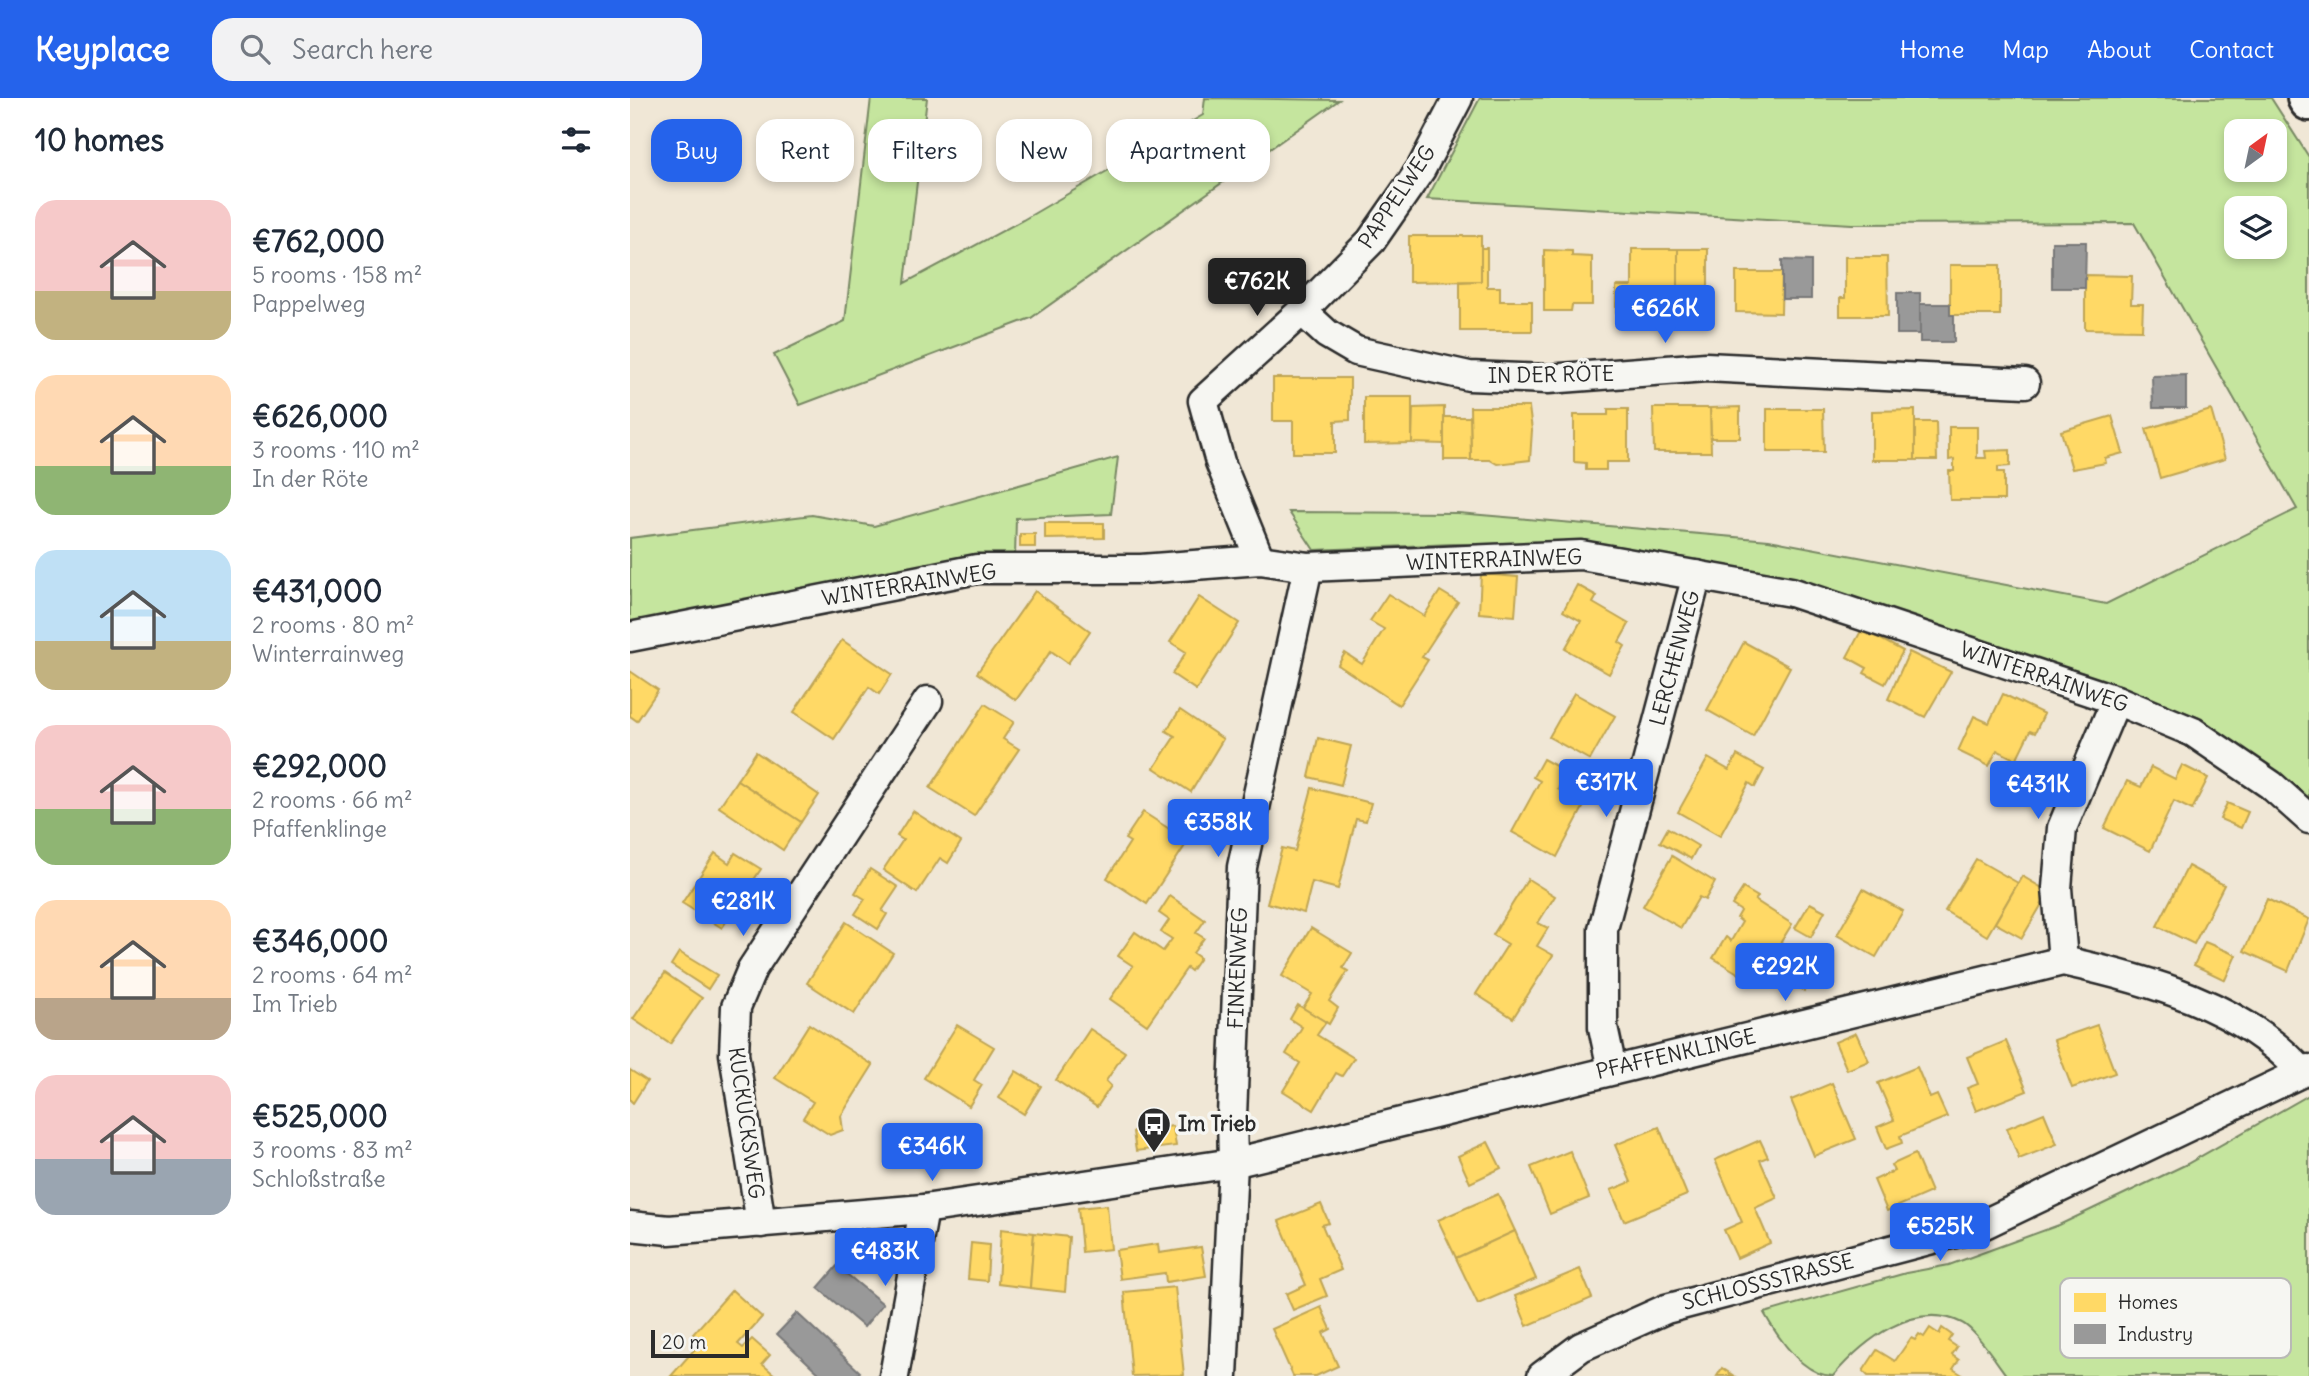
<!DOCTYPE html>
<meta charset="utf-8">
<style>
:root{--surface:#fff;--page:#f2f2f3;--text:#1f2937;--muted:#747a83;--accent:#2563eb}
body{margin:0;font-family:Delius,sans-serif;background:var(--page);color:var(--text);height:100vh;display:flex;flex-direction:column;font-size:26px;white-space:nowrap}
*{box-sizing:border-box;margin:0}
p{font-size:23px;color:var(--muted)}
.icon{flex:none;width:38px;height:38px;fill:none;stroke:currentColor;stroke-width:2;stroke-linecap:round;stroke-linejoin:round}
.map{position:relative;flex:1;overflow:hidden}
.sheet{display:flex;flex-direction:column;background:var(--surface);width:630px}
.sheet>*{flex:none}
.guide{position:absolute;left:21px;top:21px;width:665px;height:63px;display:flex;gap:14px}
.needle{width:46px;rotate:33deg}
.tools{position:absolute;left:1594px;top:21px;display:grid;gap:14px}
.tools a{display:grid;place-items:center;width:63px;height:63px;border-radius:14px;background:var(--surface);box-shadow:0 4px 10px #0003;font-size:35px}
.scale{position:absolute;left:21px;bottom:18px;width:98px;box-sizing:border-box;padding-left:7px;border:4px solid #2b2b2b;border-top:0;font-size:19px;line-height:24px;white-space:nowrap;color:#2b2b2b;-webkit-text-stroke:5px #f6f6f2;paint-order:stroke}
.price{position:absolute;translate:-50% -60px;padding:0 16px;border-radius:7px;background:var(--accent);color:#fff;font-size:23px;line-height:46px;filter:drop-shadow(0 2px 4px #0008)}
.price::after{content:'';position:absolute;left:50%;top:42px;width:21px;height:16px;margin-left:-10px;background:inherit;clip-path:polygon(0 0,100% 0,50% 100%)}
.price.selected{background:#222;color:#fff}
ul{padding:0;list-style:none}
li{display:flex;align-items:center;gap:21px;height:175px;padding:0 35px}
li span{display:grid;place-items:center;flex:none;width:196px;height:140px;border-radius:21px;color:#555}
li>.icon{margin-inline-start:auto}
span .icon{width:84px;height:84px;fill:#fffc;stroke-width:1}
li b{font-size:30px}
h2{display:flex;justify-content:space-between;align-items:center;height:84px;padding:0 35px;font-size:30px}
.tag{padding:0 24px;border-radius:21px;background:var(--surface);box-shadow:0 4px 10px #0003;font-size:24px;line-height:63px}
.tag.selected{background:var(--accent);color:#fff}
header{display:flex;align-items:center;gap:42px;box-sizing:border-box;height:98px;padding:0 35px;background:var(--accent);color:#fff}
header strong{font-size:33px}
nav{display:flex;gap:38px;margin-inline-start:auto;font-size:24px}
.search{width:490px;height:63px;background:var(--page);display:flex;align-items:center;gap:18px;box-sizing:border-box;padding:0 24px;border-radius:21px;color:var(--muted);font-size:26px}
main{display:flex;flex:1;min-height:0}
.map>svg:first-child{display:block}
.green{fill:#c5e59e;stroke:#788864;stroke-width:2;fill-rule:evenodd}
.homes{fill:#ffd966;stroke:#bfa554;stroke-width:2}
.industry{fill:#999;stroke:#787878;stroke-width:2}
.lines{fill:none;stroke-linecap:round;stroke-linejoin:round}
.street-casing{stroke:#2b2b2b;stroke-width:33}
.highway-casing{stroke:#2b2b2b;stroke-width:44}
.street{stroke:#f6f6f2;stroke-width:28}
.highway{stroke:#f6f6f2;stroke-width:38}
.labels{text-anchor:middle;stroke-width:7;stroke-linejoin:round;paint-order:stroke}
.street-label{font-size:21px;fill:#2b2b2b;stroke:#f6f6f2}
.poi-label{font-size:21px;font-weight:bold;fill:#2b2b2b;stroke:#f6f6f2;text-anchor:start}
.key{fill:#f6f6f2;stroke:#b9b9b6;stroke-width:2}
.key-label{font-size:19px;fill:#2b2b2b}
</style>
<header>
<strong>Keyplace</strong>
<div class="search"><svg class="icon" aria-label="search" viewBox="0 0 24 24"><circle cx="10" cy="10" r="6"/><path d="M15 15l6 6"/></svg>Search here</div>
<nav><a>Home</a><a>Map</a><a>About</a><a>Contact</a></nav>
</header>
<main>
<section class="sheet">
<h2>10 homes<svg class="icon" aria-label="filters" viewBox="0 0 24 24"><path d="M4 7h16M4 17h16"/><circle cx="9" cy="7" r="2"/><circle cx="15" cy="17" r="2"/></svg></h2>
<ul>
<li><span style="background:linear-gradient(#f6c9c9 65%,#c2b280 0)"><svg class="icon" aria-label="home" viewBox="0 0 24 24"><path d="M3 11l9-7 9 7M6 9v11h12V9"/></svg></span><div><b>€762,000</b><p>5 rooms · 158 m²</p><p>Pappelweg</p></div></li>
<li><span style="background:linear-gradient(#ffd9b3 65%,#8fb573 0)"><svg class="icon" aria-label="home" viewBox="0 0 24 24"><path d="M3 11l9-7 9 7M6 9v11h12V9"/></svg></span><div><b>€626,000</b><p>3 rooms · 110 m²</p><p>In der Röte</p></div></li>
<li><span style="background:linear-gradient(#bfe0f5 65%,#c2b280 0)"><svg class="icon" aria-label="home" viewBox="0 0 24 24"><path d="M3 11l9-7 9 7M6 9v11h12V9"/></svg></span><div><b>€431,000</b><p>2 rooms · 80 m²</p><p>Winterrainweg</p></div></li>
<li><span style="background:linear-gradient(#f6c9c9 60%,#8fb573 0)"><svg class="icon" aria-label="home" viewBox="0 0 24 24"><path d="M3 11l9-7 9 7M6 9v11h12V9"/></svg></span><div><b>€292,000</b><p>2 rooms · 66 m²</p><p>Pfaffenklinge</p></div></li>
<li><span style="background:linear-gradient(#ffd9b3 70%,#b9a48a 0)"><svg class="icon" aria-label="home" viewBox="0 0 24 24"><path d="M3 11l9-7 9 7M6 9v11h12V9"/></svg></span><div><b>€346,000</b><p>2 rooms · 64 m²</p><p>Im Trieb</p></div></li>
<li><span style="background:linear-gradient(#f6c9c9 60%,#9aa5b1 0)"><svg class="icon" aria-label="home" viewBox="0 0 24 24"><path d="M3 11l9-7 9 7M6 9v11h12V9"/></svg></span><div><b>€525,000</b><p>3 rooms · 83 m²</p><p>Schloßstraße</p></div></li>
</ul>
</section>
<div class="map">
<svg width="1679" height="1278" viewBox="0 0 1679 1278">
<rect width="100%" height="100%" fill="#f0e7d6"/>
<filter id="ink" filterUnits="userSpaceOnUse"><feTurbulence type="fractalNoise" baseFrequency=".0143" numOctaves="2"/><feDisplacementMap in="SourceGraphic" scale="14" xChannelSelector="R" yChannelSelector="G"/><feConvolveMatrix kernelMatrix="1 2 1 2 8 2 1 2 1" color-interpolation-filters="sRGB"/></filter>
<g filter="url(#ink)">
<g class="green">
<path d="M241,0H297L275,185L393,122L573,17L575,0L709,2L401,220L170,307L144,257L215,223Z"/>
<path d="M850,0H1641L1679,59V700L1572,621L1453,575L1159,480L1073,464L960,448L823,446L684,452L659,414L828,415L1139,442L1476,506L1667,411L1504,125L1222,126L797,101ZM1606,33H1645V72H1606ZM1606,110H1645V149H1606Z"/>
<path d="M488,359L481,416L386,420L385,460L0,529V440L182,417L244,428Z"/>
<path d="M1679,997V1278H1377C1367,1265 1345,1231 1332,1225C1284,1201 1233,1243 1203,1278C1173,1278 1147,1238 1134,1215L1276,1175L1319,1167L1429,1127L1557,1066Z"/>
</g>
<g class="homes">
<path d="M779,138H851V183L779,184Z"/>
<path d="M851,150H857V189H870V203H902V233H830V184L851,183Z"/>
<path d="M1002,151H1048V215H986V188H1002Z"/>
<rect x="1048" y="151" width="30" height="37"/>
<path d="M914,152L942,153V158L962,159V207H942L941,213H914Z"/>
<path d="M1215,159H1257L1258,218H1210V200H1215Z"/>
<rect x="1320" y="167" width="50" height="50"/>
<path d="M1106,174H1152L1151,215L1106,214Z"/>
<path d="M1455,177L1502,178L1501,206H1513L1512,232L1455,231Z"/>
<path d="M643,280H720V322L705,323V355H663V323H643Z"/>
<path d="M734,299H782V345L734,346Z"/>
<path d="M814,309V346L782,345L783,310Z"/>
<path d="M840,309H899L902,332L900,362L867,366L860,362H841Z"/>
<path d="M1110,309V340H1081L1080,310Z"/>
<path d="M1023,310H1080L1081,354H1024Z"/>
<path d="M978,311H998V364H976V372H956V365L944,364V317H978Z"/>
<path d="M1137,311H1193L1194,354H1137Z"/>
<path d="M1285,312V362H1242V313Z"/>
<path d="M1581,312L1595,361L1530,380L1516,331Z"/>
<path d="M1482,318L1493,355L1475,360L1476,365L1442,371L1431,333Z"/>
<path d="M814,319H840L841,362H814Z"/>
<path d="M1285,324H1306L1307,362H1285Z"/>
<path d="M1319,329H1347V360H1356L1355,353L1380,352V368L1368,369V374H1374V402H1320L1319,373H1324V361L1319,362Z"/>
<path d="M415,425H474V440L415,441Z"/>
<rect x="390" y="436" width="15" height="13"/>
<path d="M851,476L888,479L885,518L849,515Z"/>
<path d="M947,487L967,498L963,505L999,526L989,544L995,548L979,576L935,551L951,523L933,513Z"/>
<path d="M405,493L460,533L438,565L421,553L386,602L347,575Z"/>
<path d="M810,493L828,504L792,559L798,562L769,607L708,567L715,555L732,566L754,531L740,523L758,496L794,518Z"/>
<path d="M569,499L609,525L566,592L542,576L556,554L540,544Z"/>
<path d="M1232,531L1273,553L1255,586L1234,575L1237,570L1217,559Z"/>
<path d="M212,542L262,576L249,596L239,589L204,641L164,614Z"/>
<path d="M1114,544L1160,569L1123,638L1077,612Z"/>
<path d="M1279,554L1321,574L1295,619L1258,601Z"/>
<path d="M0,573L28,592L7,623L0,618Z"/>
<path d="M944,595L985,618L960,662L919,639Z"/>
<path d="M1373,596L1414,616L1405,635L1400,633L1386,662L1367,652L1359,668L1328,653L1344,618L1359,625Z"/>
<path d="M355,606L384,624L373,641L389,651L344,718L300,690Z"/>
<path d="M550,612L593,641L561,694L524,670L545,638L536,633Z"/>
<path d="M688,640L721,648L711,687L679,679Z"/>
<path d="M126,654L189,697L171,724L107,682Z"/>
<path d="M1107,657L1134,672L1125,689L1119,685L1090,738L1048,714L1078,660L1099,672Z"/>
<path d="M913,661L937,674L928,691L955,706L927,759L882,734L910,683L903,679Z"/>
<path d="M1552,667L1578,680L1562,712L1544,703L1520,753L1474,730L1497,683L1511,689L1521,669L1545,681Z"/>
<path d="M107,682L171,724L153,752L89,709Z"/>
<path d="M682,690L741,705L736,723L726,721L708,791L682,784L674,815L637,805L652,750L665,753Z"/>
<path d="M1597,705L1618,714L1611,730L1590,721Z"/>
<path d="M283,713L331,744L318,765L310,760L287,795L253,772L273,742L267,738Z"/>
<path d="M513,714L558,743L517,806L477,780L500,744L495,741Z"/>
<path d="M1038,730L1068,748L1061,761L1030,744Z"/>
<path d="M85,755L99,765L105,755L131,771L92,830L52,805Z"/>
<path d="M1042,758L1085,784L1075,802L1069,799L1051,830L1013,808Z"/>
<path d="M1346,761L1388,785L1357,838L1315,813Z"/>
<path d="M1558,768L1594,787L1564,846L1527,828Z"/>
<path d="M240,771L268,789L252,813L257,816L248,831L225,816L235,801L225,795Z"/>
<path d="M1392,778L1419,794L1392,840L1365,825Z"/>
<path d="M898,781L925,798L908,825L918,830L907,848L923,857L883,920L846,896L878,846L863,837Z"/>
<path d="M1113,790L1128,799L1125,802L1162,826L1130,878L1116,869L1111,877L1083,860L1096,839L1101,843L1112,824L1107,820L1111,813L1102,807Z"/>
<path d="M1233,791L1273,813L1246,859L1207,837Z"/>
<path d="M540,798L575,822L566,835L574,840L563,855L570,860L561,873L557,870L517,927L480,901L503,868L488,858L505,834L533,853L542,841L531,834L539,822L529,815Z"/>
<path d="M1637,801L1679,821L1658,873L1614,853Z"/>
<path d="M1180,805L1195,813L1181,839L1165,830Z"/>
<path d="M216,824L263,855L224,916L177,885Z"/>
<path d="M681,830L722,855L713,870L718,873L699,903L708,910L699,926L673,910L682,896L652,878Z"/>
<path d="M1575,844L1606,857L1595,882L1564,867Z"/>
<path d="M49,854L87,877L78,891L41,867Z"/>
<path d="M1169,859L1188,870L1174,893L1155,882Z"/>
<path d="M35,875L72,900L40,946L3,921Z"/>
<path d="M668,907L696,924L687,937L724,960L712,978L706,975L684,1012L653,993L670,965L656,956L672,929L660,921Z"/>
<path d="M179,926L243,967L211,1018L213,1032L200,1037L173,1020L183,1004L145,980Z"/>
<path d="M327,927L364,949L344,982L352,987L339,1008L294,980Z"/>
<path d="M1467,927L1485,975L1442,990L1424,942Z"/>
<path d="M460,931L495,954L476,983L481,988L467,1009L426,982Z"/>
<path d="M1226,935L1239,963L1217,972L1205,944Z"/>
<path d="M1376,943L1397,993L1346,1013L1337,990L1348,986L1337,959Z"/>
<path d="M1287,969L1300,1000L1307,997L1317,1019L1270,1038L1272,1045L1256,1051L1247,1029L1264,1022L1248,985Z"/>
<path d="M0,972L17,983L3,1005L0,1002Z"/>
<path d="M386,973L411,988L394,1016L369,1000Z"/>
<path d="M1202,985L1226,1041L1184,1058L1161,1002Z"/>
<path d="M1414,1015L1427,1046L1389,1061L1377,1030Z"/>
<path d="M543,1028L546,1048L506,1053L503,1034Z"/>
<path d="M1029,1029L1057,1097L994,1123L981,1092L1001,1084L985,1047Z"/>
<path d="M1130,1042L1138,1059L1130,1062L1147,1100L1125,1110L1140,1145L1107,1160L1094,1132L1112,1124L1085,1062Z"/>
<path d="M858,1044L871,1070L840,1085L828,1058Z"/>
<path d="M940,1053L959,1100L920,1116L901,1069Z"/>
<path d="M1285,1056L1301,1094L1257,1113L1244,1082L1264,1073L1261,1067Z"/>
<path d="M868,1096L885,1133L826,1160L808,1122Z"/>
<path d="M691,1106L699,1125L692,1127L711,1172L690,1181L697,1198L663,1212L656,1196L676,1187L649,1123Z"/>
<path d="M477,1107L481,1151L452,1154L448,1110Z"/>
<path d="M371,1131L404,1135L400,1190L368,1186Z"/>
<path d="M885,1133L906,1181L848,1206L826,1160Z"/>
<path d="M404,1135L439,1139L435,1194L400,1190Z"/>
<path d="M341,1145L359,1147L357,1183L338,1181Z"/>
<path d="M528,1146L529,1155L571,1149L576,1178L536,1184L535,1175L490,1181L486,1152Z"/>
<path d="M950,1171L962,1200L897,1228L885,1198Z"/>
<path d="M545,1189L554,1277L502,1278L494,1194Z"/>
<path d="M102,1192L132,1219L108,1246L113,1250L122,1241L140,1257L132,1266L146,1278H41L72,1243L63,1236Z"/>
<path d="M691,1209L701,1231L693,1235L708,1268L686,1278H663L642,1231Z"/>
<path d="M1300,1230L1309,1236L1312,1230L1322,1237L1318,1243L1327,1249L1322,1257L1329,1262L1323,1271L1334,1278H1238L1233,1273L1247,1252L1265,1263L1281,1240L1285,1242L1289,1236L1294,1239Z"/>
<path d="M1092,1270L1104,1278H1087Z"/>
</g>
<g class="industry">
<path d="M1422,144H1456L1455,190H1422Z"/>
<path d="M1152,162L1181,163V201H1152Z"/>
<rect x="1267" y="195" width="23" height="41"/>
<path d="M1290,206H1320V217H1324V244H1290Z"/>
<path d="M1556,277V310H1523L1522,278Z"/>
<path d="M207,1168L253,1206L234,1229L188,1190Z"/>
<path d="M167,1215L230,1274L226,1278H192L147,1236Z"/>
</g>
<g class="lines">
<g class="street-casing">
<g id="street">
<path d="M672,213L697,236L726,253L839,278L918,281L1076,269L1395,285"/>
<path d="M630,462L590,364L573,303L672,213L741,143L791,71L828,0"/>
<path d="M0,539L347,471H511L630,462L678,469L951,457L1161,494L1486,602L1563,634L1641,687L1679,721"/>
<path d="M1433,863L1427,790L1432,730L1486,602"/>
<path d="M982,971L973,929V831L1067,477"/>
<path d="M131,1125L104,956L106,909L122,871L298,603"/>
<path d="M0,1128L39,1132L294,1111L603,1065L1433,863C1516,881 1614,908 1671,973"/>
<path d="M264,1278L294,1111"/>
<path d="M593,1278L603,1065L602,1018L612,769L678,469"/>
<path d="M912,1278L951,1249L1036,1211L1348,1129L1679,971"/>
</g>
</g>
<g class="highway-casing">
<path id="highway" d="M1677,0L1679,3"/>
</g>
<use href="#street" class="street"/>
<use href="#highway" class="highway"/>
</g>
</g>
<defs>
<g id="bus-pin" transform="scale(1.75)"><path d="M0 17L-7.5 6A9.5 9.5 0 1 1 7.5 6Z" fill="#2b2b2b" stroke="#f6f6f2"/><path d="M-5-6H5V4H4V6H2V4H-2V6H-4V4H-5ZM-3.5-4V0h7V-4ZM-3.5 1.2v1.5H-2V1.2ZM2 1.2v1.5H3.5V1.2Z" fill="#fff"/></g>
</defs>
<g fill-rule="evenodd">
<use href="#bus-pin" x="524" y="1026"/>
</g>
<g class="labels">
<g class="street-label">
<text transform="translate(767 99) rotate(-56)" y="7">PAPPELWEG</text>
<text transform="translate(921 277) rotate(-1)" y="7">IN DER RÖTE</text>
<text transform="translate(864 462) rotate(-2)" y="7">WINTERRAINWEG</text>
<text transform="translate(279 487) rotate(-9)" y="7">WINTERRAINWEG</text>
<text transform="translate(1045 560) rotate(-75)" y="7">LERCHENWEG</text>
<text transform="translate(1414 579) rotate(19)" y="7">WINTERRAINWEG</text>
<text transform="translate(608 870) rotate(-88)" y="7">FINKENWEG</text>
<text transform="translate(1046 956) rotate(-13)" y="7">PFAFFENKLINGE</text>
<text transform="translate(116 1025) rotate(82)" y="7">KUCKUCKSWEG</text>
<text transform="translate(1138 1184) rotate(-14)" y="7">SCHLOSSSTRASSE</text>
</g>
<g class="poi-label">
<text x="548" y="1033">Im Trieb</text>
</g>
</g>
<rect x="1430" y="1180" width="231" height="80" rx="10" class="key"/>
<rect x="1444" y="1195" width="32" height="19" fill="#ffd966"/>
<rect x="1444" y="1226" width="32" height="20" fill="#999"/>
<g class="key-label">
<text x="1488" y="1211">Homes</text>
<text x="1488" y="1243">Industry</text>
</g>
</svg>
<div class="tools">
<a><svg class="needle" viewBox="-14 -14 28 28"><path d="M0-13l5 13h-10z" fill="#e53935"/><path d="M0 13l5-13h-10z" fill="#747a83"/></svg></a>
<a><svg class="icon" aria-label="layers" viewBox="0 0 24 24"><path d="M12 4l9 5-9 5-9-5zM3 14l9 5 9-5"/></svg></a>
</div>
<div class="scale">20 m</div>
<b class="price selected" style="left:627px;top:220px">€762K</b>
<b class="price" style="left:1035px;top:247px">€626K</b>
<b class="price" style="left:976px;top:721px">€317K</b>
<b class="price" style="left:1408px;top:723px">€431K</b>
<b class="price" style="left:588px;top:761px">€358K</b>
<b class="price" style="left:113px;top:840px">€281K</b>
<b class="price" style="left:1155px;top:905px">€292K</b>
<b class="price" style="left:302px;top:1085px">€346K</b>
<b class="price" style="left:1310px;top:1165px">€525K</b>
<b class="price" style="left:255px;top:1190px">€483K</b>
<div class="guide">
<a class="tag selected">Buy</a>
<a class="tag">Rent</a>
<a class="tag">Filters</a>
<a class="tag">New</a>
<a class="tag">Apartment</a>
</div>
</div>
</main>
